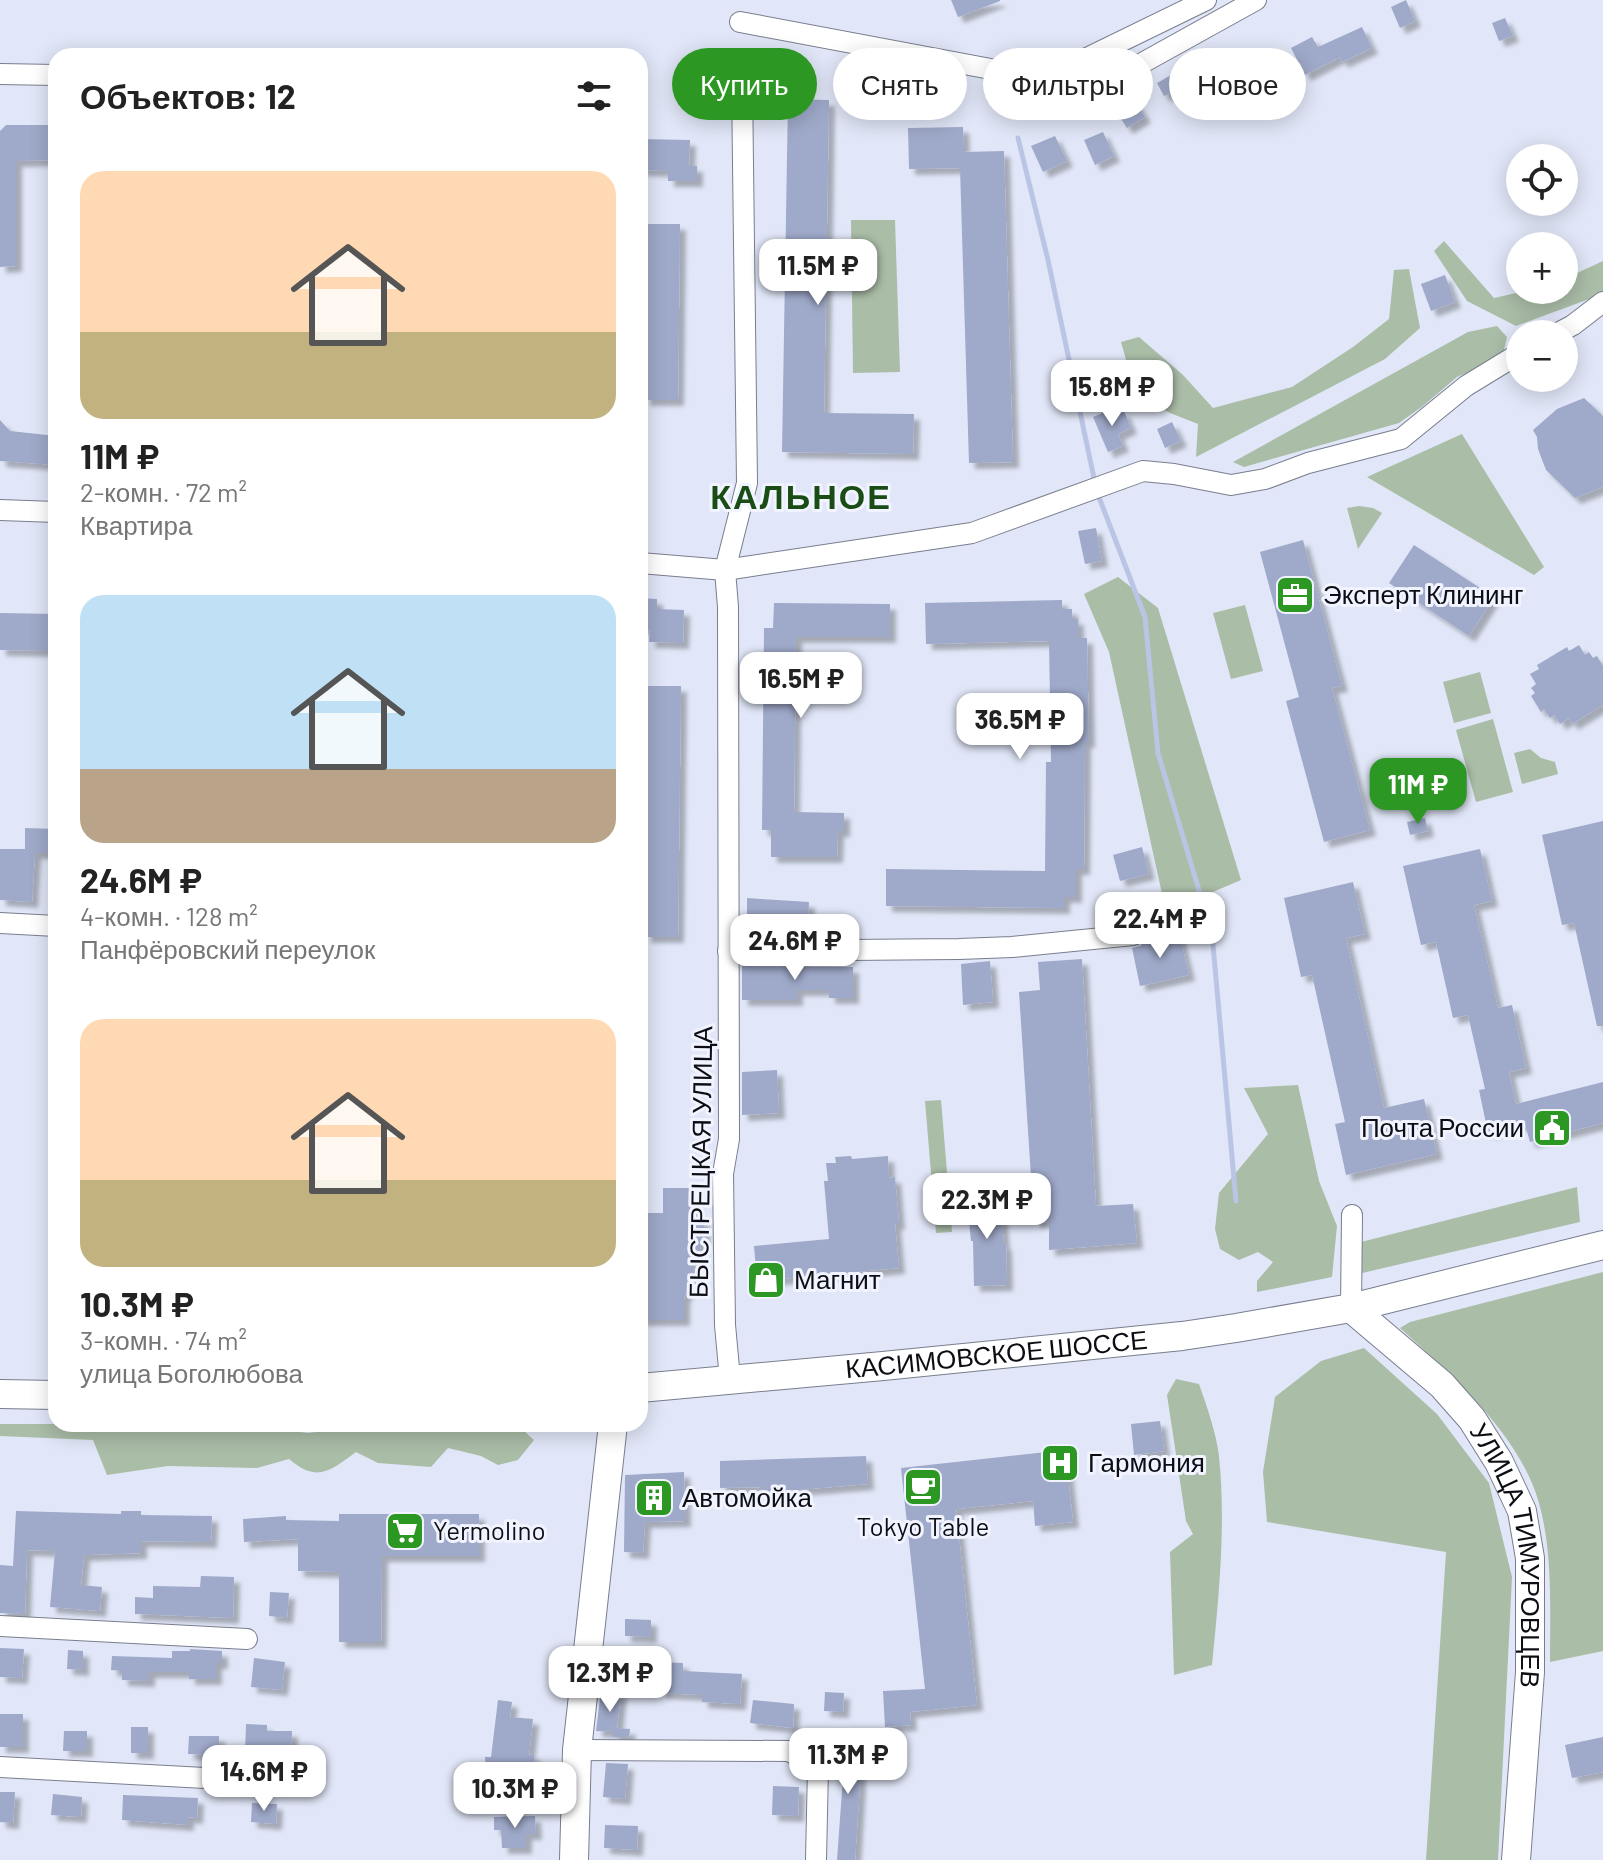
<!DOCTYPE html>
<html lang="ru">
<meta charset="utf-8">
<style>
:root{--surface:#fff;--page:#f6f6f6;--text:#222;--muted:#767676;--accent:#2c9722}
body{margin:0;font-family:Barlow,sans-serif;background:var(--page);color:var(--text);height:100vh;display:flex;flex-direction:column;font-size:30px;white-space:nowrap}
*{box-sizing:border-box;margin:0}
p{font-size:26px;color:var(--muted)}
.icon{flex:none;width:44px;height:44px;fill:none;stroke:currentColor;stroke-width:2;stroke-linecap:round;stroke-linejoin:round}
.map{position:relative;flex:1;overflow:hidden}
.sheet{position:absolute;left:48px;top:48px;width:600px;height:1384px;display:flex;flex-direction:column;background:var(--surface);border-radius:24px;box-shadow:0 4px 20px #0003}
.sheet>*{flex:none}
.top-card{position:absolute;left:672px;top:48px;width:760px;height:72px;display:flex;gap:16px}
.buttons{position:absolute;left:1506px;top:144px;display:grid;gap:16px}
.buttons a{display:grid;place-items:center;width:72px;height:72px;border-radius:50%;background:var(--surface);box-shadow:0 4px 20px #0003;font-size:40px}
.price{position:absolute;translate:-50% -68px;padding:0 18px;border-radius:16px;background:#fff;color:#222;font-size:26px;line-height:52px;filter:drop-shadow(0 2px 4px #0008)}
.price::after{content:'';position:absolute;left:50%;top:48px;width:24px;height:18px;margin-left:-12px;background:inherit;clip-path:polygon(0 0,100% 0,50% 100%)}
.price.on{background:var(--accent);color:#fff}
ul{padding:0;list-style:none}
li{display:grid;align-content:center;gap:16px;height:424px;padding:0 32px}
li span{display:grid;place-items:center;height:248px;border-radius:24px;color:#555}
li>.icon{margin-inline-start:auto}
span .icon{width:144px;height:144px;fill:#fffc;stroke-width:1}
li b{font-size:34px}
h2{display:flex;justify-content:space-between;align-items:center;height:96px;padding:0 32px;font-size:34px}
.chip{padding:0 28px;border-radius:36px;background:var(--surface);box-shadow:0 4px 20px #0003;font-size:28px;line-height:72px}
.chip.on{background:var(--accent);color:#fff}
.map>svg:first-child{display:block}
.green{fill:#aabda7}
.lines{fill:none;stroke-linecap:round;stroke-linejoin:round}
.stream{stroke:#bac4e4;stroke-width:5}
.building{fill:#9fa9c9;filter:url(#shadow)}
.street-casing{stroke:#797e8e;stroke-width:22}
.secondary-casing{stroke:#797e8e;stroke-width:30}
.street{stroke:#fff;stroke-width:20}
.secondary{stroke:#fff;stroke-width:28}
.labels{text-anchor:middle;stroke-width:6;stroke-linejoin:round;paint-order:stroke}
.poi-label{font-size:26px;fill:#0c0e14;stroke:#f1f4ff;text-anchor:start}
.street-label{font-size:26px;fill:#0c0e14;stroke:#f1f4ff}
.district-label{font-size:34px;font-weight:bold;letter-spacing:2px;fill:#1a4c15;stroke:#f1f4ff}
</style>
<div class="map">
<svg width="1603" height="1860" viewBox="0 0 1603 1860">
<defs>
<filter id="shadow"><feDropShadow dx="6" dy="6" stdDeviation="2" flood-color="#0004"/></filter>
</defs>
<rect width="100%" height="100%" fill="#e1e7f8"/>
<g class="green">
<path d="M851,220H895L900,372L853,373Z"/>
<path d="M1444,241L1494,298L1529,290H1564V279L1603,261V294L1516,326L1467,301L1434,251Z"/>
<path d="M1409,269L1420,328L1385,359L1196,457L1198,424L1170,413L1136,395L1121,342L1139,337L1183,375L1213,408L1292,387L1353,347L1389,319L1394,270Z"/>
<path d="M1497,326L1507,337L1504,350L1485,365L1457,377L1423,406L1399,423L1244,467L1233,462L1468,332Z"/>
<path d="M1462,434L1544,567L1534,575L1367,477Z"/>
<path d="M1359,506L1373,508L1382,513L1358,549L1347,508Z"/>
<path d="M1118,577L1158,608L1241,880L1166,912L1109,652L1084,594Z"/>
<path d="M1245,605L1263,671L1231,679L1213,613Z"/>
<path d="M1480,672L1491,713L1454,723L1443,682Z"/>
<path d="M1493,719L1513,792L1476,802L1456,730Z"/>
<path d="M1530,749L1541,758L1555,762L1558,774L1522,784L1514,753Z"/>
<path d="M1298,1085L1319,1181L1337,1226L1332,1277L1257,1292V1281L1273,1262L1258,1252L1239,1260L1220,1249L1215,1229L1219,1193L1268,1134L1244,1088Z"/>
<path d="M941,1100L952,1232L936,1233L925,1101Z"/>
<path d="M1577,1187L1580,1222L1358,1274L1361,1242Z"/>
<path d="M1603,1272V1651L1550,1662C1550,1610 1553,1553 1539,1503C1520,1435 1451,1374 1400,1328L1410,1322Z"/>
<path d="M1364,1348L1437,1414L1489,1483L1512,1577L1498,1860H1426L1446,1552L1267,1522L1263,1472L1275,1397L1321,1361Z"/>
<path d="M1176,1379L1199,1384C1207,1407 1216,1432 1219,1456C1226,1525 1219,1595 1212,1665L1174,1675L1170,1552L1193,1534L1186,1521L1167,1395Z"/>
<path d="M0,1424H226L308,1433L363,1427L430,1424L523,1430L534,1440L518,1460L498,1465L481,1456L448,1448L431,1467L378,1463L356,1452C330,1471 317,1483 289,1459L257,1468L168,1466L107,1475L93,1440L0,1436Z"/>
</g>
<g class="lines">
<g class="stream">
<path d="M1018,138L1048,260L1095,483"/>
<path d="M1097,492L1145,617L1158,753L1212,934L1236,1201"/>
</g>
</g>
<g class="building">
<path d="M951,0H1000V1L958,17Z"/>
<path d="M1406,0L1415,21L1400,28L1391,7Z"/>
<path d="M1505,18L1513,36L1499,41L1492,23Z"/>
<path d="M1362,27L1372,48L1342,62L1340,57L1305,75L1291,48L1312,37L1318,47Z"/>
<path d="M1234,50L1249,77L1192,103L1184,87L1217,70L1212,61Z"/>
<path d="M1171,75L1179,89L1164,96L1157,83Z"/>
<path d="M1133,98L1145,117L1127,128L1115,109Z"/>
<path d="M788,99L829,100L824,413L914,414L913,454L782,452Z"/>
<path d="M6,125H56V160L16,161V266L0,267V131Z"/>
<path d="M963,127L964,152L1004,151L1013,462L969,463L960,168L909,169L908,128Z"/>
<path d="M1103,132L1114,156L1095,165L1084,140Z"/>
<path d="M1055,136L1067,161L1043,172L1031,146Z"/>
<path d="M640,139L690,140L689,166H697V181H668V171L640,170Z"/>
<path d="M646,224H680L678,400H644Z"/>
<path d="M1445,275L1455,302L1431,311L1421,284Z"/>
<path d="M1584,398L1603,416V487L1575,498L1546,470L1538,449L1537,437L1533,430L1557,409Z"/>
<path d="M1110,410L1112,415L1124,411L1131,428L1118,434L1123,446L1108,452L1093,417Z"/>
<path d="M0,420L10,431L56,436V465L0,461Z"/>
<path d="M1172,422L1181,441L1165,448L1157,429Z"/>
<path d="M1096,528L1102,561L1085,564L1078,531Z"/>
<path d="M1303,540L1342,686L1332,688L1370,830L1324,842L1286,701L1299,697L1260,552Z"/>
<path d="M1414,545L1494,597L1469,636L1389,583Z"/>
<path d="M640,598L657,599V609L684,610L683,643L649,642L650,629H640Z"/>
<path d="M1062,600V609H1072V619H1078V638H1087L1089,742H1085L1084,869H1076V897H1064V908L886,906V869L1045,871L1046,762H1051L1049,641L926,644L925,603Z"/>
<path d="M774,603L890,604V637H796L794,812L844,813V831H838L837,857H771V830H762L764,628H773Z"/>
<path d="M0,613L56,614V651L0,650Z"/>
<path d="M1579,645L1585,655L1589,652L1593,658L1597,656L1603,666V705L1572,724L1569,718L1560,724L1555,715L1550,718L1544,709L1541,712L1531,696L1535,693L1531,688L1536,684L1530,674L1539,669L1537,665L1567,647L1569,651Z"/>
<path d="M648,686H681L678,937H645Z"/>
<path d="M1425,818L1428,831L1410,835L1407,822Z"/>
<path d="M1603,821V1026H1597L1574,923L1562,925L1542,835Z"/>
<path d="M25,828L56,829V853H35L32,902L0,900V849H25Z"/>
<path d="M1142,847L1149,874L1120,881L1113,855Z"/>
<path d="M1480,849L1492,901L1474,905L1498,1008L1512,1005L1526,1068L1509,1072L1516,1104L1603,1082V1123L1530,1142L1525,1124L1488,1133L1479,1090L1485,1089L1468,1015L1453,1018L1436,942L1421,945L1403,866Z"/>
<path d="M1353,882L1365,934L1346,938L1384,1108L1424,1099L1437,1154L1346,1175L1335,1124L1345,1122L1312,975L1301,977L1284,898Z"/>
<path d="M747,898L809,902L808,926L747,924Z"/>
<path d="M1179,933L1189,975L1140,986L1132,948L1140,946L1145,941Z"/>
<path d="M1082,959L1096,1206L1133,1204L1137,1243L1049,1250V1222L1034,1223L1019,992L1040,990L1038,962Z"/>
<path d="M990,961L993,1002L963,1005L961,964Z"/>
<path d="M742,966L853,967V998H829V990H797V1000H742Z"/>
<path d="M777,1070L779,1113L742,1115V1072Z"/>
<path d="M851,1156L852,1159L888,1156L889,1178L895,1177L899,1224H895L899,1268L757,1281L754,1246L829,1239L824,1181H828L826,1163H836L835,1157Z"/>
<path d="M663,1188H696V1219H704V1236L684,1299V1320H640V1213H663Z"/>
<path d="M985,1188L987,1209L995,1208L996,1213L1001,1212L1004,1245H1006L1007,1285L974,1286L973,1241H971L966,1190Z"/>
<path d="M1160,1421L1164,1451L1134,1455L1131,1424Z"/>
<path d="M1065,1450L1073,1522L1035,1526L1033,1501L956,1509L977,1705L910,1712L911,1725L885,1727L883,1691L925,1689L901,1468Z"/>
<path d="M866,1456L868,1484L762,1493V1487L720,1488V1461Z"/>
<path d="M684,1472L685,1521L645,1522L643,1553L624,1552L625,1475Z"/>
<path d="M16,1511L121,1514V1511H141V1515L212,1516L211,1542L141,1541V1553L84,1555L81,1585L102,1587L100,1611L50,1607L55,1551L27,1550L25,1614L0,1613V1565L13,1566Z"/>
<path d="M339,1514H479V1556H382L381,1642H339V1572L298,1571V1539L244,1542L243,1519L286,1516V1520L339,1521Z"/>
<path d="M201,1576L234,1577L233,1618L135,1614V1597L153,1598V1586L200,1587Z"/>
<path d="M270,1592L289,1593L287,1618L269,1616Z"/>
<path d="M625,1619L651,1620V1637L625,1636Z"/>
<path d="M606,1646L629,1647V1665H604Z"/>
<path d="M0,1648L24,1649L22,1678L0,1677Z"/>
<path d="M190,1649L222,1651V1663H216V1679H189V1672H149V1681L122,1680V1671L111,1670L112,1656L172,1658V1651H190Z"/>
<path d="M68,1650L83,1651V1670L67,1669Z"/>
<path d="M254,1658L285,1662L282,1690L251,1687Z"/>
<path d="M661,1662L683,1663V1671L742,1674L740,1704L702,1702V1695L660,1693Z"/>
<path d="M601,1690L621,1692L617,1728L630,1729L629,1737H613V1732L596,1731Z"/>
<path d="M825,1692L844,1693L843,1712L824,1711Z"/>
<path d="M498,1700L512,1702L510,1717L533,1719L529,1755L534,1754L535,1776L486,1779L485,1757H491Z"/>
<path d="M753,1700L794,1704L793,1728L750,1723Z"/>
<rect x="0" y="1714" width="23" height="33"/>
<path d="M246,1724L267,1725V1731H292L291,1760H272L273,1754L245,1753Z"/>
<rect x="131" y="1727" width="17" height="26"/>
<path d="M64,1731H87V1751H63Z"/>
<path d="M189,1736H219V1755L188,1754Z"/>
<path d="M1603,1737V1772L1572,1778L1565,1745Z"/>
<path d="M859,1742L860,1783L855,1860H837L843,1777H833L832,1743Z"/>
<path d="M606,1763L628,1764L625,1799L603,1797Z"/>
<path d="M773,1786L799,1787L798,1816L772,1815Z"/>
<path d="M0,1792H15L13,1823L0,1822Z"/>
<path d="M53,1794L82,1797L81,1817L51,1815Z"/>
<path d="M123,1795L198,1798L197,1818L188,1817V1825L122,1820Z"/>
<path d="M252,1803L277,1804L276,1824L251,1822Z"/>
<path d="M535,1816L536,1834H526V1848H502L501,1830H494V1817Z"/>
<path d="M605,1825L638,1826L637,1850L604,1848Z"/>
</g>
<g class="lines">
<g class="street-casing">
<g id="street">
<path d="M740,22L1044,79L1206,0"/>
<path d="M0,74L56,75"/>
<path d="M1063,107L1256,0"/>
<path d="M1556,334L1573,325L1603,302"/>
<path d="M0,510L56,512"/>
<path d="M640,563L725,570L972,533L1143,471L1174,474L1231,485L1265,479L1308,463L1401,439L1466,386L1520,353"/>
<path d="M0,923L56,926"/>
<path d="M728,951L959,949L1012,947L1133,935"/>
<path d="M1351,1308L1352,1215"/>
<path d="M730,1379L725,1325L723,1174L729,1139L728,607L725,570L747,483L742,83"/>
<path d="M0,1626L247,1639"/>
<path d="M577,1750L789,1751L818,1767L816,1860"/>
<path d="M0,1767L281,1782"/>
</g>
</g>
<g class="secondary-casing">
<g id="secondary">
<path id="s1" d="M1351,1308L1442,1385L1472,1419L1499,1462L1522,1511L1530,1558V1672L1516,1860"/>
<path id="s2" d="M640,1388L883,1366L1182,1336L1236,1328L1351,1308L1603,1245"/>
<path d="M0,1394L56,1395"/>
<path d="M574,1860L577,1750L613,1424"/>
</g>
</g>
<use href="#street" class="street"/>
<use href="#secondary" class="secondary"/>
</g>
<defs>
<g id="office-square" transform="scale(2)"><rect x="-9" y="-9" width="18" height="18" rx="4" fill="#2c9722" stroke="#f1f4ff"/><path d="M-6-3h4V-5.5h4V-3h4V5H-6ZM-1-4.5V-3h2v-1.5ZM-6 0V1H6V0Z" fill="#fff"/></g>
<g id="civic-square" transform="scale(2)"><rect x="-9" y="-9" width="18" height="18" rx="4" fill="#2c9722" stroke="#f1f4ff"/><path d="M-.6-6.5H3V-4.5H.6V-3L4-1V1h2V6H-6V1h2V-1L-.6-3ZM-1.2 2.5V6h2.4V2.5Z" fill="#fff"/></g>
<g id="shop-square" transform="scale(2)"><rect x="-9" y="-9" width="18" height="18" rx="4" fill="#2c9722" stroke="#f1f4ff"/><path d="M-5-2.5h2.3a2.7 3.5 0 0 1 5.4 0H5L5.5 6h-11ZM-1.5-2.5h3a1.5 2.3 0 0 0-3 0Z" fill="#fff"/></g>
<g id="hospital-square" transform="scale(2)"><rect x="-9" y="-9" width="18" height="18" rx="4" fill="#2c9722" stroke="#f1f4ff"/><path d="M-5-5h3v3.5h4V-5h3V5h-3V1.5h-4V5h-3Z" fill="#fff"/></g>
<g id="cafe-square" transform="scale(2)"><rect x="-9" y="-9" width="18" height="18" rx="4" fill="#2c9722" stroke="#f1f4ff"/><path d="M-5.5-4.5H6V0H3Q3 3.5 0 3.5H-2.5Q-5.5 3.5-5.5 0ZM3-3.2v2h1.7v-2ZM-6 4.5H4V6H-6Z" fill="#fff"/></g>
<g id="building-square" transform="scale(2)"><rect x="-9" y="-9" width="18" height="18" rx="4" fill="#2c9722" stroke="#f1f4ff"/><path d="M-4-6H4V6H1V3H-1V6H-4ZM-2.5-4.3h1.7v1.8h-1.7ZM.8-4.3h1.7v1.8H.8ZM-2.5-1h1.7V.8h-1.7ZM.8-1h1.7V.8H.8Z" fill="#fff"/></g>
<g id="supermarket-square" transform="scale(2)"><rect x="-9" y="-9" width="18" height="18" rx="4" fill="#2c9722" stroke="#f1f4ff"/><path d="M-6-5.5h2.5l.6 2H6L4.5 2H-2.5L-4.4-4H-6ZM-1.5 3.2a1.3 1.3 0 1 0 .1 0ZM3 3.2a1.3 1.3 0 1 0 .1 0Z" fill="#fff"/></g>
</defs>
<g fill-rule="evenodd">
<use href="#office-square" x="1295" y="595"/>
<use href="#civic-square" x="1552" y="1128"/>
<use href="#shop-square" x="766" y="1280"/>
<use href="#hospital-square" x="1060" y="1463"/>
<use href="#cafe-square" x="923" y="1487"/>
<use href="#building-square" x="654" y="1498"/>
<use href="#supermarket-square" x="405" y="1531"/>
</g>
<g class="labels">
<g class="poi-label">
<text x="1323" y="604">Эксперт Клининг</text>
<text x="1524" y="1137" text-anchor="end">Почта России</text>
<text x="794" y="1289">Магнит</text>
<text x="1088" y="1472">Гармония</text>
<text x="682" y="1507">Автомойка</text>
<text x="923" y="1536" text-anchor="middle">Tokyo Table</text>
<text x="433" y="1540">Yermolino</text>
</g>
<g class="street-label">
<text transform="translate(701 1162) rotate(-89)" y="9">БЫСТРЕЦКАЯ УЛИЦА</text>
<text dy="9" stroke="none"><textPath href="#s2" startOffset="358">КАСИМОВСКОЕ ШОССЕ</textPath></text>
<text dy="9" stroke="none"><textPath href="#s1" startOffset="310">УЛИЦА ТИМУРОВЦЕВ</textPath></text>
</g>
<g class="district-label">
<text x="801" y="509">КАЛЬНОЕ</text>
</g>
</g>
</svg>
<div class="buttons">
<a><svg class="icon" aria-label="locate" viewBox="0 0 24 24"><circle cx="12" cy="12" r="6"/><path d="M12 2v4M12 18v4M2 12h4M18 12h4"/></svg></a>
<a>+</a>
<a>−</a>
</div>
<b class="price" style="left:818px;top:307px">11.5M ₽</b>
<b class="price" style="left:1112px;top:428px">15.8M ₽</b>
<b class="price" style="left:801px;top:720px">16.5M ₽</b>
<b class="price" style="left:1020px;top:761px">36.5M ₽</b>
<b class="price on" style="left:1418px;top:826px">11M ₽</b>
<b class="price" style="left:1160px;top:960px">22.4M ₽</b>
<b class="price" style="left:795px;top:982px">24.6M ₽</b>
<b class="price" style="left:987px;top:1241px">22.3M ₽</b>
<b class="price" style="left:610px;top:1714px">12.3M ₽</b>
<b class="price" style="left:848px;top:1796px">11.3M ₽</b>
<b class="price" style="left:264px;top:1813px">14.6M ₽</b>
<b class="price" style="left:515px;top:1830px">10.3M ₽</b>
<div class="top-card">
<a class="chip on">Купить</a>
<a class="chip">Снять</a>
<a class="chip">Фильтры</a>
<a class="chip">Новое</a>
</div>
<section class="sheet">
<h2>Объектов: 12<svg class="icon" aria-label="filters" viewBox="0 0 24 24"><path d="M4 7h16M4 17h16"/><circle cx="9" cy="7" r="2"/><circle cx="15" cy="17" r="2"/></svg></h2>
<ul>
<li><span style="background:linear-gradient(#ffd9b3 65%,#c2b280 0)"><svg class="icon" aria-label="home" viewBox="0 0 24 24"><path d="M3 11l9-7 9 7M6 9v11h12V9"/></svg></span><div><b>11M ₽</b><p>2-комн. · 72 m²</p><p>Квартира</p></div></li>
<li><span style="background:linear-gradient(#bfe0f5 70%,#b9a48a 0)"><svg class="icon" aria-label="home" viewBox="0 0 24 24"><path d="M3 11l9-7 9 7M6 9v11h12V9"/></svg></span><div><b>24.6M ₽</b><p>4-комн. · 128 m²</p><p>Панфёровский переулок</p></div></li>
<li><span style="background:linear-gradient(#ffd9b3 65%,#c2b280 0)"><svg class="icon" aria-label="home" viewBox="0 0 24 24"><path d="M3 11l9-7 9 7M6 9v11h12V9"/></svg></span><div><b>10.3M ₽</b><p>3-комн. · 74 m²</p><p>улица Боголюбова</p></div></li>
</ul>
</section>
</div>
